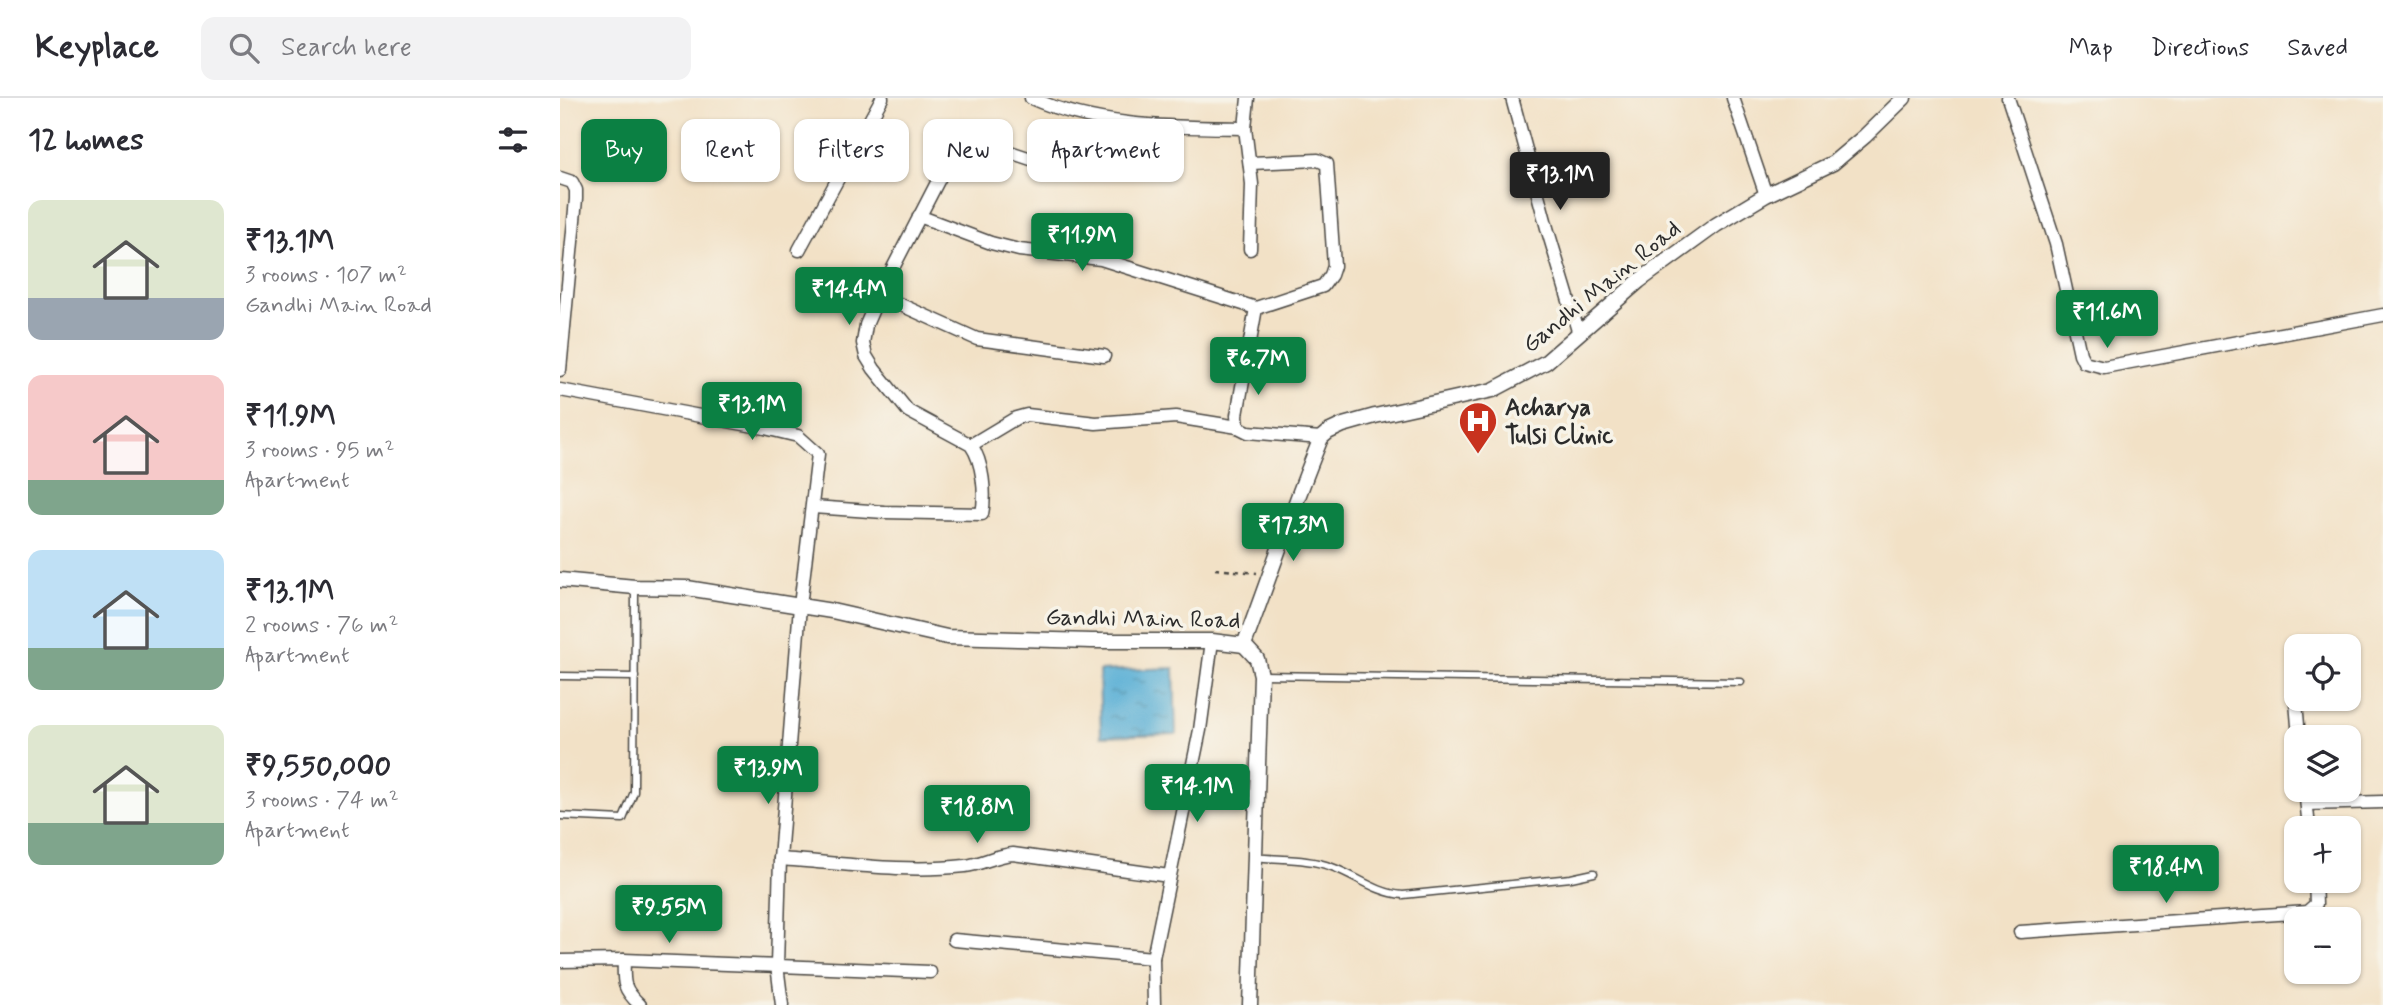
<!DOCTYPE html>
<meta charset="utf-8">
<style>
:root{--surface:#fff;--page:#f2f2f3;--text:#2b2b33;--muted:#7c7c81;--line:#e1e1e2;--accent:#0b8043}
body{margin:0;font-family:Mynerve,sans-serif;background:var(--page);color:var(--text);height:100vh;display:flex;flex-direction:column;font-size:26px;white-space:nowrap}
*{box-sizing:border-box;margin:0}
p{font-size:23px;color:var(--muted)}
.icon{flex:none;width:38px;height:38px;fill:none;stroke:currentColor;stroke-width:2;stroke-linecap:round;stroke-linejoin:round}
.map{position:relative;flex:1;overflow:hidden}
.drawer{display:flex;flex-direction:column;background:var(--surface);width:560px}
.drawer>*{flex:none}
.top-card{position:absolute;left:21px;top:21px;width:665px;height:63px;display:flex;gap:14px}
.buttons{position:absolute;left:1724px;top:536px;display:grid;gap:14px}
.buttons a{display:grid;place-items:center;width:77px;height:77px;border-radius:14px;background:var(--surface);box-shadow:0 2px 5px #0004;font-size:35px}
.price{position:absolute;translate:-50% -60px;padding:0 16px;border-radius:7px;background:var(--accent);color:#fff;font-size:23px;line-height:46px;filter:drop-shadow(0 2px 4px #0008)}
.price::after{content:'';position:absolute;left:50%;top:42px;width:21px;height:16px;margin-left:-10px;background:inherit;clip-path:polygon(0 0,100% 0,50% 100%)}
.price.active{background:#222;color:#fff}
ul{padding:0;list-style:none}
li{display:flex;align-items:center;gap:21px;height:175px;padding:0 28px}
li span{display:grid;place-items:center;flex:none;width:196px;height:140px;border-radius:14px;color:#555}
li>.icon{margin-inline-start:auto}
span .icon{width:84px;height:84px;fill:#fffc;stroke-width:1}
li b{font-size:30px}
h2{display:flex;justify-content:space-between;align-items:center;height:84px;padding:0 28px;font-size:30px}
.tag{padding:0 24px;border-radius:14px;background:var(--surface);box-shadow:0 2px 5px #0004;font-size:24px;line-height:63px}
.tag.active{background:var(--accent);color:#fff}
header{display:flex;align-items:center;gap:42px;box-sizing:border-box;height:98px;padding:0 35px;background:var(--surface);border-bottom:2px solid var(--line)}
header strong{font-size:33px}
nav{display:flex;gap:38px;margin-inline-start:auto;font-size:24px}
.search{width:490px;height:63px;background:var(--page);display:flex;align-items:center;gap:18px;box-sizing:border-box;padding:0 24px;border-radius:14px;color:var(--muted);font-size:26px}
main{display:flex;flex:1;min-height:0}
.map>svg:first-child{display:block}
.water{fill:url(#water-ripples);stroke:#426d80;stroke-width:2}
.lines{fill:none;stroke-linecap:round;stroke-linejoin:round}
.service-casing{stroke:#494642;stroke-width:9}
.minor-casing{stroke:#494642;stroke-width:15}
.tertiary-casing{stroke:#494642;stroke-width:17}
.path{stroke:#494642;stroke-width:2.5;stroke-dasharray:5 5;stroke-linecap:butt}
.service{stroke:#fff;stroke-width:6}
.minor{stroke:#fff;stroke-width:12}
.tertiary{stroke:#fff;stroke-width:14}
.labels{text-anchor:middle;stroke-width:7;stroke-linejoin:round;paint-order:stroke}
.street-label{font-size:24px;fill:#2b2b2b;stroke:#f7f3e8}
.poi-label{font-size:24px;font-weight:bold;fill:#2b2b2b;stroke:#f7f3e8;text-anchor:start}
</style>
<header>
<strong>Keyplace</strong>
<div class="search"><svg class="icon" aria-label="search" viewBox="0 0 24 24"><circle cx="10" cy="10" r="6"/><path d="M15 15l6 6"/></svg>Search here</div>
<nav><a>Map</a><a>Directions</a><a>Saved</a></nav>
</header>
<main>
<section class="drawer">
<h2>12 homes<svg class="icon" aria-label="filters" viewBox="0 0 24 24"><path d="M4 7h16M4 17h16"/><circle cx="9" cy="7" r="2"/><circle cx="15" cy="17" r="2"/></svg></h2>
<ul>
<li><span style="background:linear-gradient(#dfe7d0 70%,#9aa5b1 0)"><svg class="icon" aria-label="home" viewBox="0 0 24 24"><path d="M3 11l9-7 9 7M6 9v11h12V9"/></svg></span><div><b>₹13.1M</b><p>3 rooms · 107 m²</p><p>Gandhi Main Road</p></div></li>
<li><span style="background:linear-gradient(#f6c9c9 75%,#7fa58c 0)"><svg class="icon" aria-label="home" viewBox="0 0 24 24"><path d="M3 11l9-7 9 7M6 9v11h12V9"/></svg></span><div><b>₹11.9M</b><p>3 rooms · 95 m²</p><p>Apartment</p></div></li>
<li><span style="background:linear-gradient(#bfe0f5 70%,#7fa58c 0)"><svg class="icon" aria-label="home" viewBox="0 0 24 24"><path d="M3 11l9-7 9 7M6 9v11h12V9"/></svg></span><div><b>₹13.1M</b><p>2 rooms · 76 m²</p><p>Apartment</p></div></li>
<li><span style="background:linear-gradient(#dfe7d0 70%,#7fa58c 0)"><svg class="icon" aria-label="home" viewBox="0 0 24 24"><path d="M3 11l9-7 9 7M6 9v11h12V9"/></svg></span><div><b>₹9,550,000</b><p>3 rooms · 74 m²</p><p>Apartment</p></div></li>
</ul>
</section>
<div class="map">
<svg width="1823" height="907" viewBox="0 0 1823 907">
<defs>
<pattern id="water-ripples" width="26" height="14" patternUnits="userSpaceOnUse" patternTransform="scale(1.75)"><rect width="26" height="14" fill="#58afd5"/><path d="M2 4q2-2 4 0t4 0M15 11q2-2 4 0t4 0" fill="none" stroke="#498fad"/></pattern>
</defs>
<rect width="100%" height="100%" fill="#f7f3e8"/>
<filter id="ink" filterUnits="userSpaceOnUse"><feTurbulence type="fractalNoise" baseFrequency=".0143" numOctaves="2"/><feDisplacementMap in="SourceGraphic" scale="14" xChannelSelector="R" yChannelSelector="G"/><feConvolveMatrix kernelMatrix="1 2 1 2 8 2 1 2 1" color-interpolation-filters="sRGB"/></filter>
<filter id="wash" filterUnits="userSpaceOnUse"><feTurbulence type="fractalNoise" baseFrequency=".00686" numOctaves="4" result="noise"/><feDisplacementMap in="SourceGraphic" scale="28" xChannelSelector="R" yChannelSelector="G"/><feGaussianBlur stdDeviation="1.57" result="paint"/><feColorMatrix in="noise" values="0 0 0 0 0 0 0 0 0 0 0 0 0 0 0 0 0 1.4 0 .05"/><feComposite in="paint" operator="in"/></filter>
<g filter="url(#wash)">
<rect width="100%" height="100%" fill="#f2e1c6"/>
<path class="water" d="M614,570L616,636L541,638L539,573Z"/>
</g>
<g filter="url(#ink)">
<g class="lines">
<g class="service-casing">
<g id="service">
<path d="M701,577L1181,584"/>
<path d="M0,578L75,579"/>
<path d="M0,718L63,721L74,694L75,491"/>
<path d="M695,759C720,762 748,760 772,769C797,778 816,795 843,797L1011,780L1034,775"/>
</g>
</g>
<g class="minor-casing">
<g id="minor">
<path d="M471,0C538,30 613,29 685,30L692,86L690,151"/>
<path d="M952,0L987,130L1019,236"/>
<path d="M1173,0L1206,97"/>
<path d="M1448,0L1496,146L1520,256L1524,264L1544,269L1823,217"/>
<path d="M685,30L688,0"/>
<path d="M0,80L12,84L16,92V101L0,272"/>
<path d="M359,118L431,145L459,152L541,161L696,210L763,188L771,177L774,168L767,66L758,62L691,65"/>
<path d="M239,152L322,0"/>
<path d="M319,197L417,241L544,258"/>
<path d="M696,210L677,317L678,329L688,334L761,340"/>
<path d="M0,292L205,330L238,338L258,356L240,508L220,761L217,867L222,907"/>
<path d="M411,347L456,320L467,317L536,325L616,319L678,329"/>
<path d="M253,409L324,414L422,416C426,396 423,364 411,347L348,313L314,271L306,258L303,245L306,227L319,197L397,46L405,40L411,41L492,68L536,74"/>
<path d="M1736,604L1739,639"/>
<path d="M1745,691L1749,730"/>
<path d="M1747,706L1823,704"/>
<path d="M220,761C281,765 344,775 405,768C422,766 436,757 453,756L609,778"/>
<path d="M1460,834L1747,814L1756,806L1755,782"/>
<path d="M394,842L593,860"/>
<path d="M64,862C63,885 63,891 80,907"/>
<path d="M0,863L64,862L370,874"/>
<path d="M594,907L593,860L640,632L652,543"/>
</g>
</g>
<g class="tertiary-casing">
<g id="tertiary">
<path d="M0,482L75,489L127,490L272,513L387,539L532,543H652L684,547C710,478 733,408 761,340L768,334L783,327L815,318L933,292L986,264L1079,183L1156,127L1206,97L1273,65L1305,38L1344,0"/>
<path d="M684,547L697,561L701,577L690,907"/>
</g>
</g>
<path class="path" d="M655,471L697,475"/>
<use href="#service" class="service"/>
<use href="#minor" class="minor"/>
<use href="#tertiary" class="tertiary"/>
</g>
</g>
<defs>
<g id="hospital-pin" transform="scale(2.0125)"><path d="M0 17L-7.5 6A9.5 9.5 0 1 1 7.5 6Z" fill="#c8321e" stroke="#f7f3e8"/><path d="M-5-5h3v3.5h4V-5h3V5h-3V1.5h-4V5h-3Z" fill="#fff"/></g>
</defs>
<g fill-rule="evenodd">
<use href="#hospital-pin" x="918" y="323"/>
</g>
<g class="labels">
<g class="street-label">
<text transform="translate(1041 188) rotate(-39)" y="8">Gandhi Main Road</text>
<text transform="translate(583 520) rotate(1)" y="8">Gandhi Main Road</text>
</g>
<g class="poi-label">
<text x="945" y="317">Acharya<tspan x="945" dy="28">Tulsi Clinic</tspan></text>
</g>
</g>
</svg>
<div class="buttons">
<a><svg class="icon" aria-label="locate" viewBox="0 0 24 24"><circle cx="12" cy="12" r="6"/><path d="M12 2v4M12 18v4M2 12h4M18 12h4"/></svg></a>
<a><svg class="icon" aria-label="layers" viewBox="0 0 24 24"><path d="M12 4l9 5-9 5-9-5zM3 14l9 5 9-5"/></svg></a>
<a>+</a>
<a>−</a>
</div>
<b class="price active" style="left:1000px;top:114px">₹13.1M</b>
<b class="price" style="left:522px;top:175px">₹11.9M</b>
<b class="price" style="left:289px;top:229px">₹14.4M</b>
<b class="price" style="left:1547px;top:252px">₹11.6M</b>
<b class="price" style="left:698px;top:299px">₹6.7M</b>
<b class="price" style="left:192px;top:344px">₹13.1M</b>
<b class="price" style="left:733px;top:465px">₹17.3M</b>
<b class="price" style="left:208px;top:708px">₹13.9M</b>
<b class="price" style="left:637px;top:726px">₹14.1M</b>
<b class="price" style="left:417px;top:747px">₹18.8M</b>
<b class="price" style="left:1606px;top:807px">₹18.4M</b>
<b class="price" style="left:109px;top:847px">₹9.55M</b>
<div class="top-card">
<a class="tag active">Buy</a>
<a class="tag">Rent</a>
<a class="tag">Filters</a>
<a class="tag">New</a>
<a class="tag">Apartment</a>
</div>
</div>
</main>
